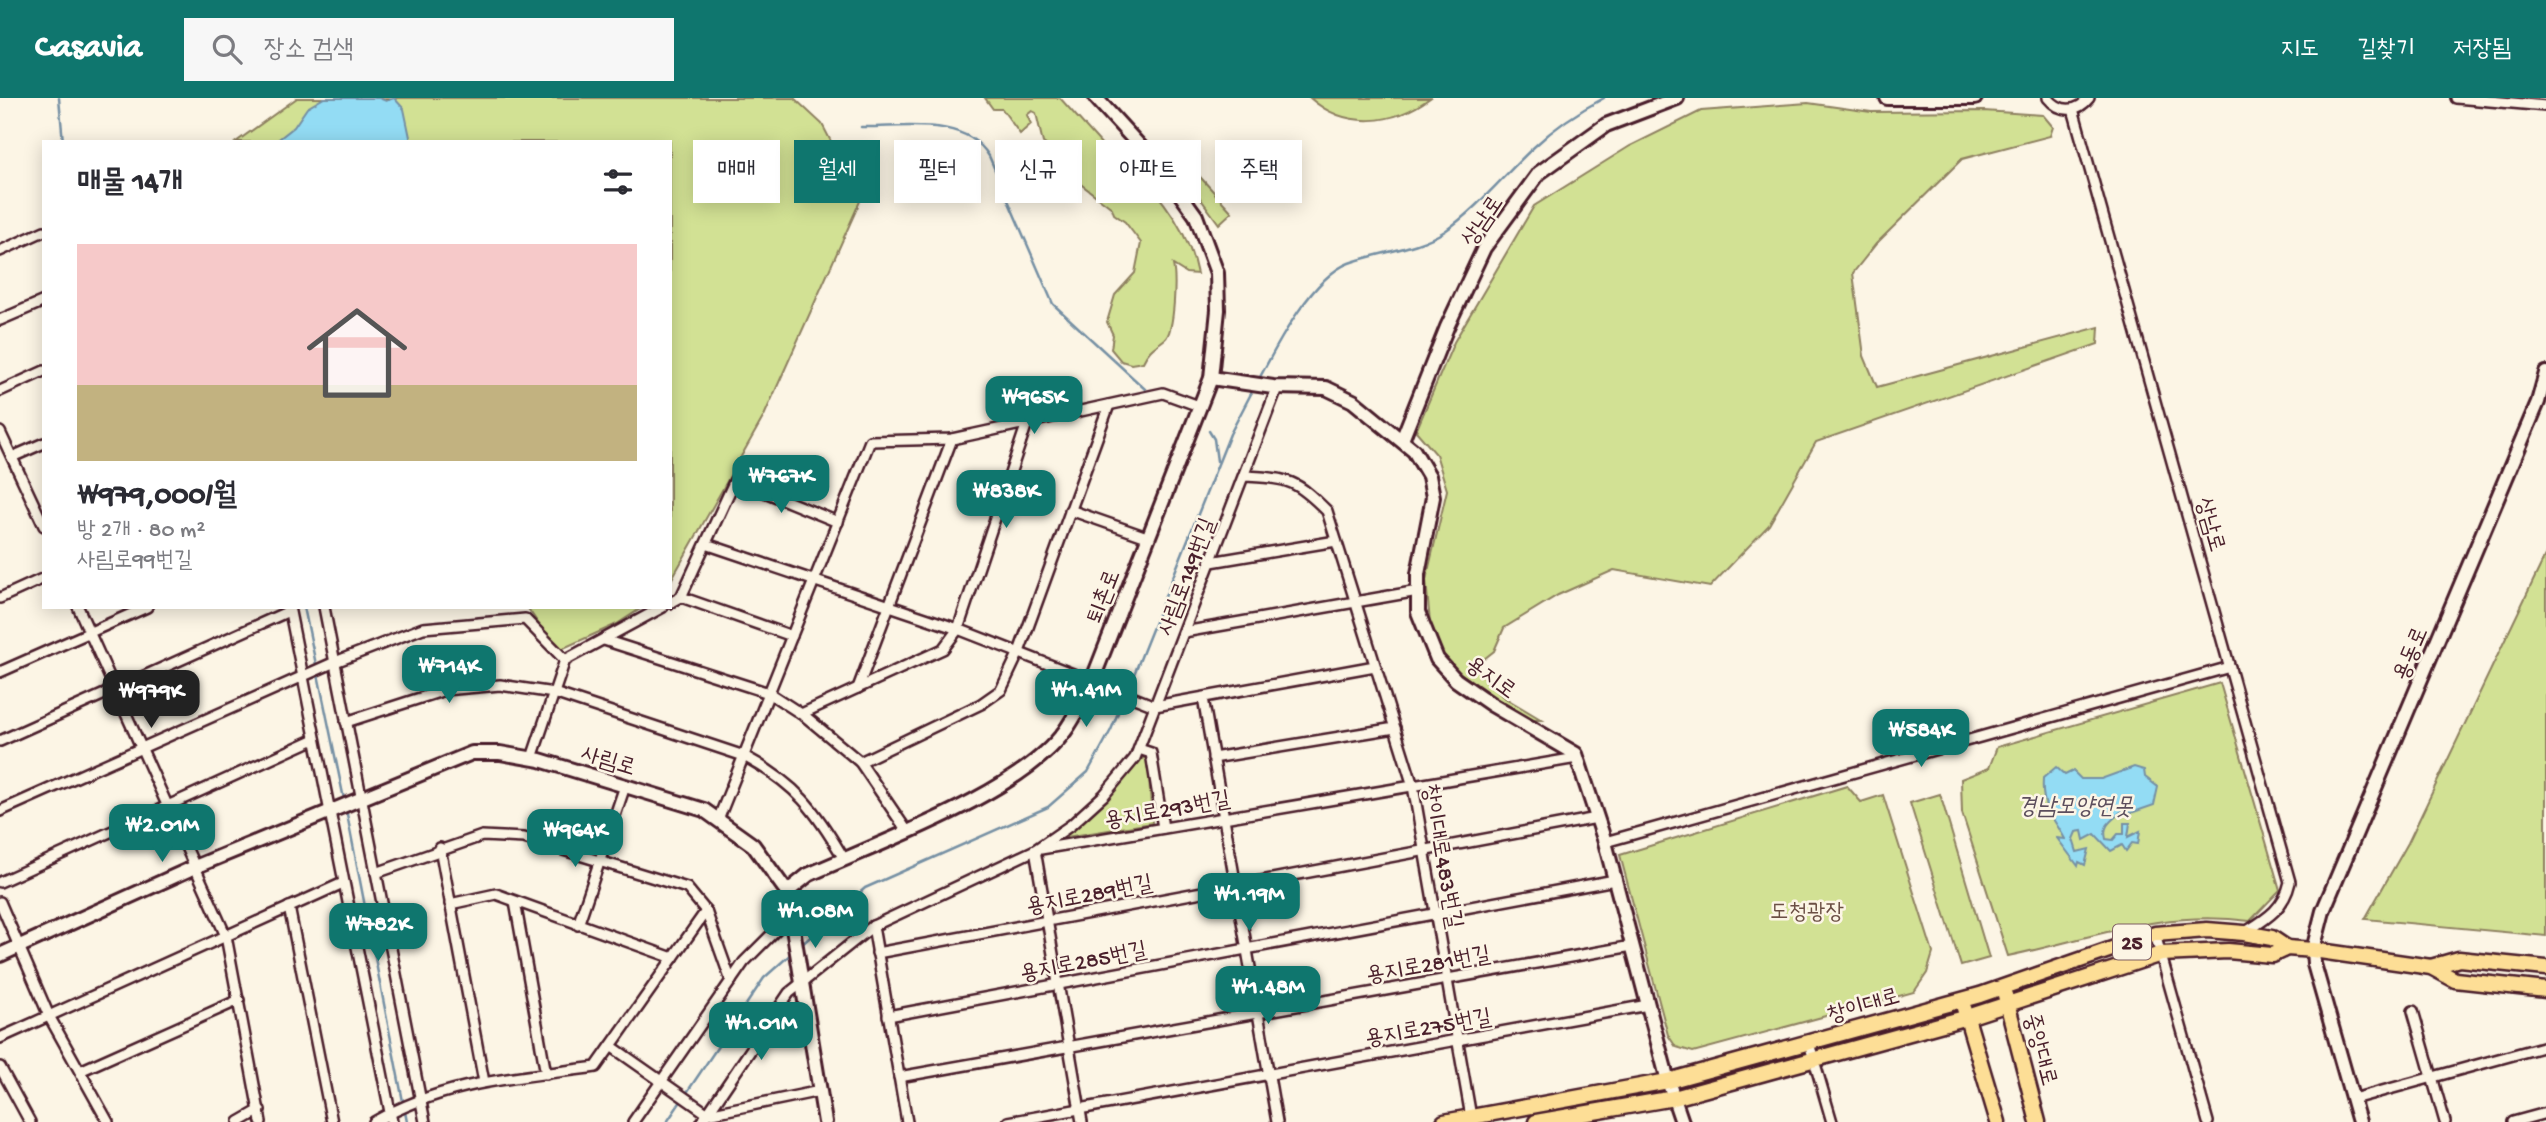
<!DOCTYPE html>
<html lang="ko">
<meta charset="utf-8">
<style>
:root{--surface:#fff;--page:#f7f7f7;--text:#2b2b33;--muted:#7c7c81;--accent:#0f766e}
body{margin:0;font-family:"Gochi Hand","Poor Story",sans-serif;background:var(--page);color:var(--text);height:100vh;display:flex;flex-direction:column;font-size:26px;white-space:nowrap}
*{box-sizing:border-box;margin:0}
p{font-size:23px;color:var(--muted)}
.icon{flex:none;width:38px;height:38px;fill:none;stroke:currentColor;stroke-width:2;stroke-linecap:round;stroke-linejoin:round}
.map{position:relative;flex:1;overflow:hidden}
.details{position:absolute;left:42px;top:42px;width:630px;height:469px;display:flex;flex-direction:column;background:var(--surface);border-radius:0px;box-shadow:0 4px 18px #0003}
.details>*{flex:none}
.hud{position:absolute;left:693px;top:42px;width:665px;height:63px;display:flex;gap:14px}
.price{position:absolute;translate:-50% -60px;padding:0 16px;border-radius:14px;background:var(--accent);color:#fff;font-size:23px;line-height:46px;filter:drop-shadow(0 2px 4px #0008)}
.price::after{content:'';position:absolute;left:50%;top:42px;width:21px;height:16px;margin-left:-10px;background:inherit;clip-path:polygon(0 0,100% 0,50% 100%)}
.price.current{background:#222;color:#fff}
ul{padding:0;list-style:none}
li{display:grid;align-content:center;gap:14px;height:371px;padding:0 35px}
li span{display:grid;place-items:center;height:217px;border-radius:0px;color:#555}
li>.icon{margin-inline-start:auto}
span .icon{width:126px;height:126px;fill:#fffc;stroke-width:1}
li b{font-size:30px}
h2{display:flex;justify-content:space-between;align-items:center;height:84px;padding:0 35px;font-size:30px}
.pill{padding:0 24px;border-radius:0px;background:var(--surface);box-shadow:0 4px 18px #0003;font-size:24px;line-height:63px}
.pill.current{background:var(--accent);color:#fff}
header{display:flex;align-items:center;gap:42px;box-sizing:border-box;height:98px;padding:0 35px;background:var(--accent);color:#fff}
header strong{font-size:33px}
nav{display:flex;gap:38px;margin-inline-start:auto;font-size:24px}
.search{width:490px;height:63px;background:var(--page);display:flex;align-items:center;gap:18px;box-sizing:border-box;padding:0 24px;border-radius:0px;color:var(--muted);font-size:26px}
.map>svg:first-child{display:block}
.green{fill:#d2e194;stroke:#8e8060;stroke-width:2}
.water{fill:#93dcf4;stroke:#7690a4;stroke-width:2}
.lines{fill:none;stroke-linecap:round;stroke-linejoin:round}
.stream{stroke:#7690a4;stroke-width:2.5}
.street-casing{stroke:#4a1f2b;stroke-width:14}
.secondary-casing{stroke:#4a1f2b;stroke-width:18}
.primary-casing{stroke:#4a1f2b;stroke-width:19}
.street{stroke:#fcf5e5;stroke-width:9}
.secondary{stroke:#fcf5e5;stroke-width:12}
.primary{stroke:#fdde96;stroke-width:14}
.labels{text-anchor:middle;stroke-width:5;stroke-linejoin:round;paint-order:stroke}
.shield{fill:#fcf5e5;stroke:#7f5f63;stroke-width:2}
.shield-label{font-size:21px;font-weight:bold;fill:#4a1f2b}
.street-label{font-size:23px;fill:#4a1f2b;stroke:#fcf5e5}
.park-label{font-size:23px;fill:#6c5045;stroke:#fcf5e5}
.water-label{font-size:24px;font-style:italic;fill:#5c4e5d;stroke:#fcf5e5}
</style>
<header>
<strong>Casavia</strong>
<div class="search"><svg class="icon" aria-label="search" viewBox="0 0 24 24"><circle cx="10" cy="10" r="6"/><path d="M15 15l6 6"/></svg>장소 검색</div>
<nav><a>지도</a><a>길찾기</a><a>저장됨</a></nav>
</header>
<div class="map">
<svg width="2546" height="1024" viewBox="0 0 2546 1024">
<rect width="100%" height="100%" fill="#fcf5e5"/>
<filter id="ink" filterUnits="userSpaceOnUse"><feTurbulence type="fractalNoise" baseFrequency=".0143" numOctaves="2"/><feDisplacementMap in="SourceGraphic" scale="14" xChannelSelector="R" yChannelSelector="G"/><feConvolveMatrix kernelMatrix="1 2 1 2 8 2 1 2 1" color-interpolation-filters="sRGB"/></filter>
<g filter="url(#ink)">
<g class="green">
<path d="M297,0H794L822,26L861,101L764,318L670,484V44H236Z"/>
<path d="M985,0H1060L1104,49H1112C1149,85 1187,123 1197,176L1186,175L1173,167C1176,179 1175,232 1165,241C1155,249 1149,251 1143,264L1131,266L1121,263L1111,251L1113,237L1107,224L1115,197L1135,175L1141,145L1125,124L1114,116L1112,110L1078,84L1065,59L1043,45L1036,15L1032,13L1027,17L1031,26L1020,36L1002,11H993Z"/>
<path d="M1310,0H1430C1394,27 1346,32 1310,0Z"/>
<path d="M1808,5L1871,14L1984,13L2043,17L2053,29L2050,38L1962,61L1876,146L1853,175L1864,258L1877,289L2099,229L2098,246L1816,344L1769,427L1710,489L1614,472L1558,497L1504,530L1494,553L1475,568L1502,598L1542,622H1528L1449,567L1431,535L1426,482L1447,392L1436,356L1416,333L1454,244L1534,108L1630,48L1701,13Z"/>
<path d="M1182,59L1232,114L1219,126L1176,67Z"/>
<path d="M2546,456V838L2365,821L2408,745Z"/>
<path d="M527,509H643L617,526L557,553Z"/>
<path d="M2220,585L2280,792L2250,823C2160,811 2094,840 2008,858L1962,715L1961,681L1989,670L1997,649Z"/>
<path d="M1143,660L1148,661L1152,725L1060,740Z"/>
<path d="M1847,688L1861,704L1883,697L1933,855L1927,875L1914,894L1693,954L1676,949L1668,937L1620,757Z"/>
<path d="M1940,696L1989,860L1961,868L1910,705Z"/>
</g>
<g class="water">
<path d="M324,0H379L386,3L394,0L404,11L411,44H275L294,29L307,10Z"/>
<path d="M2056,669L2065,677L2073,673L2081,681H2101L2134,669L2144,672L2145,679L2158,689L2154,707L2131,715L2122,713C2113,722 2102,726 2106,741L2113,742L2118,736H2124V725H2130L2128,739L2140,733L2138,746L2132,745L2126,753L2122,747L2111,753L2095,736L2084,742L2082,733L2076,734L2073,741L2077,754L2089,751L2085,767L2079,764L2078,768L2057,740L2065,741C2051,715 2041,711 2043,680Z"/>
</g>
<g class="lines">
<g class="stream">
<path d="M59,0L63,44"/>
<path d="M861,29C902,30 964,17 989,58L1053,206L1145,291"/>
<path d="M1259,281C1277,247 1312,179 1349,165C1380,154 1417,151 1445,133C1478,110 1505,76 1534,49C1555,29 1579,13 1604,0"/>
<path d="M1209,333L1214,341L1217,363"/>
<path d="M304,509L344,701"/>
<path d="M1127,594L1230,336L1254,290"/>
<path d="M346,711L407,1024"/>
<path d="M799,849L865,790L1048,709L1088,674L1111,632L1124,600"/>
<path d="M667,1024L764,880L792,855"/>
</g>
<g class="street-casing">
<g id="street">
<path d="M2048,0C2060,15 2077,15 2089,0"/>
<path d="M2456,0L2546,8"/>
<path d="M2073,11L2290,784C2284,811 2266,821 2244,835"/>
<path d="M0,153L44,133"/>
<path d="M0,222L44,203"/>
<path d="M0,293L44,273"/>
<path d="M0,334L44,428"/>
<path d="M12,359L44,345"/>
<path d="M1244,378C1289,381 1294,380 1327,413L1413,688L1471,1019"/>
<path d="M1070,412L1147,439"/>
<path d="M706,446L958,531L1155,608L1375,568"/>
<path d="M1211,464L1336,443"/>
<path d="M681,499L792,538"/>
<path d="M0,500L44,480"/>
<path d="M670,505L681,499L735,382L838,424"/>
<path d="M78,509L226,838L261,1024"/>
<path d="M289,509L392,1024"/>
<path d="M324,509L425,1024"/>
<path d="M1184,534L1418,493"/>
<path d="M604,542L769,595L806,619L860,664L907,733"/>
<path d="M0,574L147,509"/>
<path d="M858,590L952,341"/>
<path d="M1203,600L1277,1024"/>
<path d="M801,616L943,551L958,531L1027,325"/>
<path d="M346,624L445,592L500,587L554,595L744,658C796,686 815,711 844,761"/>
<path d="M0,643L289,513"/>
<path d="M1139,651L1151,655L1163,730"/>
<path d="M532,660L565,562L663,509"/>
<path d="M1213,660L1395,630"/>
<path d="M860,664L981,606L1001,592L1019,554L1109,307"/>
<path d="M0,713L335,564L423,530L525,521L565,562"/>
<path d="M718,722L870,343L952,341L1163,295L1199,308"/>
<path d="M1605,744L2230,569"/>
<path d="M440,750L484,984"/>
<path d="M376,775L482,738L524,740L687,790L706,813L731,883"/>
<path d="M0,784L315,641"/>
<path d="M0,804L49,918L108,1024"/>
<path d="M515,804L546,976"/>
<path d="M450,806L496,796L673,860"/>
<path d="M289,809L332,1024"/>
<path d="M578,827L625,688"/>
<path d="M873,828L907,1024"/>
<path d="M2155,836L2208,1024"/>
<path d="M877,855L1597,720"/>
<path d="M2413,913L2445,1024"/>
<path d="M888,918L1615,782"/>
<path d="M0,940L343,785"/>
<path d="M1809,945L1832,1024"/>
<path d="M611,948L708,1016L820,993"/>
<path d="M0,969L30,1024"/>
<path d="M80,973L239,902"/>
<path d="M899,979L1632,848"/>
<path d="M2353,1001L2546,948"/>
<path d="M239,1024L260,1012"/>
<path d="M374,1024C445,983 516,980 596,969L706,813"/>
<path d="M633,1024L744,864L792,816"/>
<path d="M702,1024L789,895L873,828L1035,752L1071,727L1104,697L1135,660L1277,290"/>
<path d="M1008,1024L1648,907"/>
<path d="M1082,1024L1035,752L1577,660"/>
<path d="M2513,1024L2546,1015"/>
</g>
</g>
<g class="secondary-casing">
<g id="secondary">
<path d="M1887,0H1975"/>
<path d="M1211,280L1273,289L1326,290L1353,303L1414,353L1429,378L1433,399L1418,476V514L1437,561L1456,582L1492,607L1576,656L1605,744L1668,983L1682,1024"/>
<path d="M1402,342L1447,229L1484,150L1539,75L1606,27L1677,0"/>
<path d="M787,794L808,777C879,745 1020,695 1065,633C1073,622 1080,608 1087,596L1211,280L1218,212L1217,175L1196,118L1168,79L1096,0"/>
<path d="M0,857L197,768L472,655H500L540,662L704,712L753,747L787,794L825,1024"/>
<path d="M2359,1024L2314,866L2313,852L2323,813L2538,304L2546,275"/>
</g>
</g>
<g class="primary-casing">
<g id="primary">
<path d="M2431,869L2459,861L2546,870"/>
<path d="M2005,897L2038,1024"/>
<path d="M1964,910L1998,1024"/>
<path d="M1444,1024L1668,983L1980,897L2155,836L2207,832L2244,835L2272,840L2287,850"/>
<path d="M1536,1024L1674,1000L1968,919L2161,856L2228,853L2272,857L2287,850L2313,852L2431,869L2455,882L2546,892"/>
</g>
</g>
<use href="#street" class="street"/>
<use href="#secondary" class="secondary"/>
<use href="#primary" class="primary"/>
</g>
</g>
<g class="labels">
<rect class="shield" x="2113" y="826.5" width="38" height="35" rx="5"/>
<g class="shield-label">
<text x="2132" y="851">25</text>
</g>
<g class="street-label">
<text transform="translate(1481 122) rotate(-56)" y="8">상남로</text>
<text transform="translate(2212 426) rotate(74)" y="8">상남로</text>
<text transform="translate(1185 478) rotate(-69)" y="8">사림로149번길</text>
<text transform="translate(1102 498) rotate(-69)" y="8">퇴촌로</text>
<text transform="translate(2409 555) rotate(-67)" y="8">용동로</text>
<text transform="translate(1492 578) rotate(36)" y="8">용지로</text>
<text transform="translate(609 661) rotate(17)" y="8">사림로</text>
<text transform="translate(1167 710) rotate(-10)" y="8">용지로293번길</text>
<text transform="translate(1444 758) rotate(80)" y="8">창이대로483번길</text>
<text transform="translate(1089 795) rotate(-11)" y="8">용지로289번길</text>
<text transform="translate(1083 862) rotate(-11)" y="8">용지로285번길</text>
<text transform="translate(1428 865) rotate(-10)" y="8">용지로281번길</text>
<text transform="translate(1863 906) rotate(-16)" y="8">창이대로</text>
<text transform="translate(1428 928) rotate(-10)" y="8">용지로275번길</text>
<text transform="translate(2042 951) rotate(75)" y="8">중앙대로</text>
</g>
<g class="park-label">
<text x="1807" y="820">도청광장</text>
</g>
<g class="water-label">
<text x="2075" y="715">경남모양연못</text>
</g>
</g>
</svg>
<b class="price" style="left:1034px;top:338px">₩965K</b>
<b class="price" style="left:781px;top:417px">₩767K</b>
<b class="price" style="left:1006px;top:432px">₩838K</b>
<b class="price" style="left:449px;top:607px">₩714K</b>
<b class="price" style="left:1086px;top:631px">₩1.41M</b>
<b class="price current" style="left:151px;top:632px">₩979K</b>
<b class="price" style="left:1921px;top:671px">₩584K</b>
<b class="price" style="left:162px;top:766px">₩2.01M</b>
<b class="price" style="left:575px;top:771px">₩964K</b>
<b class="price" style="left:1249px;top:835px">₩1.19M</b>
<b class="price" style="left:815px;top:852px">₩1.08M</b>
<b class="price" style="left:378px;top:865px">₩782K</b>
<b class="price" style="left:1268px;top:928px">₩1.48M</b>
<b class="price" style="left:761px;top:964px">₩1.01M</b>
<div class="hud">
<a class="pill">매매</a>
<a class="pill current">월세</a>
<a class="pill">필터</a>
<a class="pill">신규</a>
<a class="pill">아파트</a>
<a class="pill">주택</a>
</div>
<section class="details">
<h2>매물 14개<svg class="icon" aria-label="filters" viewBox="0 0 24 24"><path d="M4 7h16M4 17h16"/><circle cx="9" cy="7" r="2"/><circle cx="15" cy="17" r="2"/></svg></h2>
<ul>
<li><span style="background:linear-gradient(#f6c9c9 65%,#c2b280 0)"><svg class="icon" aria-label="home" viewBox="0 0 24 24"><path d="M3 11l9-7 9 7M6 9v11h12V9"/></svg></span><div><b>₩979,000/월</b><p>방 2개 · 80 m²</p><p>사림로99번길</p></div></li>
</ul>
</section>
</div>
